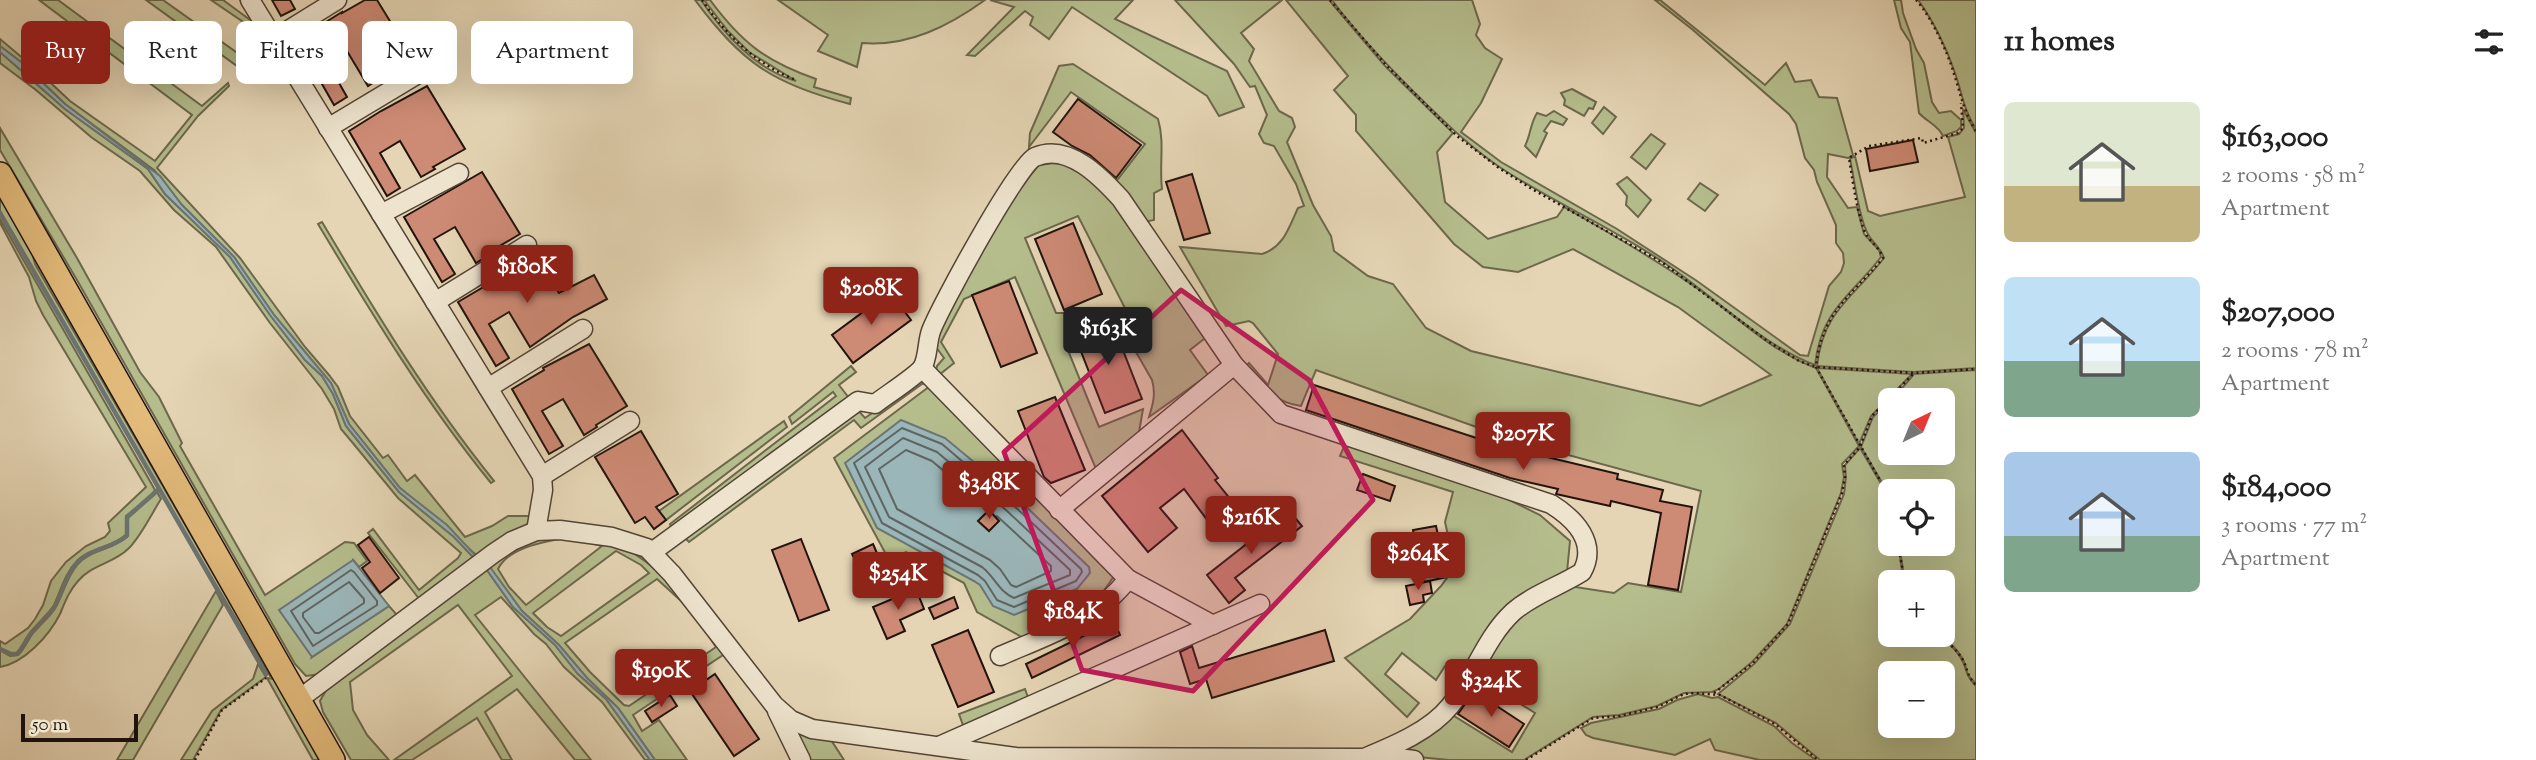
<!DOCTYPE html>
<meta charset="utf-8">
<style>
:root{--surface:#fff;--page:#f2f2f2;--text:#222;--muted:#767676;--accent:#8f2418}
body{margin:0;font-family:"Sorts Mill Goudy",serif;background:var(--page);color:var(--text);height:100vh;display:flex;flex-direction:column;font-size:26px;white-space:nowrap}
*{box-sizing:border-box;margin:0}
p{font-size:23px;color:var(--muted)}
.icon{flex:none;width:38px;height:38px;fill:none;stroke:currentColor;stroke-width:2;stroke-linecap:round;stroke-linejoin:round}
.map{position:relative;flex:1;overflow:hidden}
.side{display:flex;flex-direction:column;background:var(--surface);width:560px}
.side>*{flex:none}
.banner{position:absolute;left:21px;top:21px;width:665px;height:63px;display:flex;gap:14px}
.needle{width:46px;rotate:43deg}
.controls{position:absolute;left:1878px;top:388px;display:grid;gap:14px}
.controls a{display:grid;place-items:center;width:77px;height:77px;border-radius:10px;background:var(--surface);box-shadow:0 7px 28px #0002;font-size:35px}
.scale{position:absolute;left:21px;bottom:18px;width:117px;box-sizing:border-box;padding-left:7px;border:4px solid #22140c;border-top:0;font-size:19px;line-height:24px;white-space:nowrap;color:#22140c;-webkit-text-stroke:5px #eee4ce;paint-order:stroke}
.price{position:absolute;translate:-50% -60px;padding:0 16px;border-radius:7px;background:var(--accent);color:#fff;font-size:23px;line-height:46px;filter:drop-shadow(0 2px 4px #0008)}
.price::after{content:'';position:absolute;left:50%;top:42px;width:21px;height:16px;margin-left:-10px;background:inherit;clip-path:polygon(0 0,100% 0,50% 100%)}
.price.active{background:#222;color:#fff}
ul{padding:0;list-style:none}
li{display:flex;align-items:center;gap:21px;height:175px;padding:0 28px}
li span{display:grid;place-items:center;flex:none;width:196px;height:140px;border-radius:10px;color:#555}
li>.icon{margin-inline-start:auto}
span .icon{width:84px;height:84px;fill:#fffc;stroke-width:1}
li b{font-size:30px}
h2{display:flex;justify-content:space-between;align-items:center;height:84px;padding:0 28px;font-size:30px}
.pill{padding:0 24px;border-radius:10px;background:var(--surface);box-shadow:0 7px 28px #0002;font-size:24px;line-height:63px}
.pill.active{background:var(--accent);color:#fff}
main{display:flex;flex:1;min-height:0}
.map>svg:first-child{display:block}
.green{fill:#b5bd8d;stroke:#6c684c;stroke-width:2;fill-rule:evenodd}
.water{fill:#9bb6b9;stroke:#6b7574;stroke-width:2}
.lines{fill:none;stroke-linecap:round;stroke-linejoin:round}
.shore{stroke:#5e6562;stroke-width:2}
.stream{stroke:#6b7574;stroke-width:4.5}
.building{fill:#cd8a75;stroke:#22140c;stroke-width:2}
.minor-casing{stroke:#534436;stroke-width:21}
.major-casing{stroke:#22140c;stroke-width:26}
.path{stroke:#22140c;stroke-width:2.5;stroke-dasharray:2 3.5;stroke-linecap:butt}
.minor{stroke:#eee4ce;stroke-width:18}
.major{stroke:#e2ba7a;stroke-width:23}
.marked{fill:#c2185b;fill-opacity:0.2;stroke:#c2185b;stroke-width:5;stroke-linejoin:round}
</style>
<main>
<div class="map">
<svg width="1976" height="760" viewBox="0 0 1976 760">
<rect width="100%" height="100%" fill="#e5d5b4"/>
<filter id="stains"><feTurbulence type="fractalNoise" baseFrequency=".00286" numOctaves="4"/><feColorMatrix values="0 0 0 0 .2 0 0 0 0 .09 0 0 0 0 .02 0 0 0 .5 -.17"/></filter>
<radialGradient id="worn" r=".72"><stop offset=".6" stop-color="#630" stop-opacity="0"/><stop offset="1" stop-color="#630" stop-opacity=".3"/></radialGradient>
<g class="green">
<path d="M39,0H58L202,106L228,83L229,86L198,116L157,168L240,258L305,347L329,375L338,387L350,416L383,458L388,455L407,481L415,475L465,537L492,526L508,516H531L535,498L533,474L507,437L368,211L275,54L252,67L247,55L255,30L211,0H223L253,22L240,0H245L536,473L538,506L527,528L420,600L368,533L373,529L419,590L458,558L461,553L398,498L352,442L341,429L334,409L322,389L270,323L216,247L174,210L140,171L91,137L36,90L0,63V52L65,109L148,169L165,194L230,257L270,315L305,360L322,376L333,394L346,426L399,492L454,537L472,556L475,554L400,488L349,424L331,383L274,315L234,257L182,205L154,170L65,104L21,62L0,46V39L38,71L70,101L155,161L192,115Z"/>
<path d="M146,0H163L243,57L237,66Z"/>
<path d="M695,0H701C723,33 756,70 796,81L749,52L728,31L704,0H710C742,43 765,61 816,79L814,87L851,98L850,104C773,84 742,63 695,0Z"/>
<path d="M778,0H985C949,26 908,47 862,43L857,67L818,51L828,35Z"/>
<path d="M990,0H1133L1115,19L1227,71L1244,107L1219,116L1207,96L1072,7L1049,39L1030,25L1033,17L1025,11L975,56L967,55L1014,7Z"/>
<path d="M1175,0H1282L1241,33L1254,49L1249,61L1279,111L1292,118L1295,127L1287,142L1313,205L1331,236L1334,251L1368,276L1393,284L1426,328L1471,351L1700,406L1771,375L1678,307L1573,249L1518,272L1483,267L1454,244L1356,131V115L1334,90L1348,76L1286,0H1329L1385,66L1453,133L1437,152L1445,202L1488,239L1557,217L1564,207C1610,233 1657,260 1701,291C1738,318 1772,352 1816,368L1859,446L1842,464L1844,477L1841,493L1787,624L1752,662L1719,689L1712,692L1684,693L1657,706L1619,715L1593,717L1524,760H1449L1408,756V744L1454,716L1512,752L1535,713L1476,676L1512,620L1569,586L1614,593L1628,583L1681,592L1701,491L1513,440L1316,370L1301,406C1276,403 1260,386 1245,367L1249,363L1268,385L1278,354L1253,323L1249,321L1226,326L1180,247L1262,254C1284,247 1289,227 1298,208L1304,206L1296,184L1274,146L1264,143L1259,134L1267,115L1255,86L1250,87L1234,64Z"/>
<path d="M1332,0H1472L1480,24L1476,35L1485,48L1502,59L1481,103L1461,132L1501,162L1617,229L1697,281L1800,355L1808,356L1829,286L1841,272L1844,263L1843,253L1836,243V225L1817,182L1814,170L1805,158L1796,124L1789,114L1693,30L1655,0H1660L1765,85L1786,63L1795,82L1811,80L1819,97L1837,98L1853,155L1848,158L1828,154L1827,177L1848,208L1857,207L1864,234L1879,250L1881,257C1850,297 1821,310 1815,365C1765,347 1712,295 1666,264C1613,228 1554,203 1501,168C1468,146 1441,118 1413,91C1384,62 1356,33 1332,0Z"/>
<path d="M1894,0H1901L1903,13L1916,49L1924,63L1932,102L1939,113L1951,111L1961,120V127L1957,131L1943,136C1938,125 1927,122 1919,113L1910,42L1901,28Z"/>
<path d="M1918,0H1976V129C1964,111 1962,93 1955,73C1947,49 1933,20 1918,0Z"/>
<path d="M1073,64L1158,119C1165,143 1159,164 1162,189L1154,193V220L1144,222L1115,183L1145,144L1071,92L1029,147L1030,133L1059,66Z"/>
<path d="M1572,89L1596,102L1593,109L1589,108L1584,116L1564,105L1565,100L1561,93Z"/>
<path d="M1604,107L1616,117L1603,134L1592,123Z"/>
<path d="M1963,109L1976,133V368L1914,372L1817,366C1823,311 1853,298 1884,258C1880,246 1870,241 1866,230C1857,208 1855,182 1850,159L1855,156L1868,211L1880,216L1965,197L1948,137L1959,134L1964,128Z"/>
<path d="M1554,111L1567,119L1563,125L1551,121L1544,131L1547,133L1536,157L1525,146C1531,134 1530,124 1537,113L1546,116Z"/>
<path d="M0,128L77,258L140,372L159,397L182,443L180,446L265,595L345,542L354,543L367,561L359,567L353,560L312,657L389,606L398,616L321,674L306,676L295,664L77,280L0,150Z"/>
<path d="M1651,134L1665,144L1646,169L1631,157Z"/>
<path d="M1054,163L1065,164L1102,185L1209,335L1190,350L1208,375L1149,417C1153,404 1156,394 1152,380L1117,319L1129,316L1078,216L1025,238L1056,313H1067L1074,338L1065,343L1099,427L1143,409L1138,438L1096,469L1015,277L964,299L941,342L954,363L939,375L936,371L937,366L944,358L933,343L1000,212L1032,166Z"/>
<path d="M1627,177L1651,200L1638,217L1626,205L1627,196L1617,184Z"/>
<path d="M1700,183L1718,195L1705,211L1688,199Z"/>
<path d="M0,197L32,252L35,264L271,674L270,676L158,488L0,211Z"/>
<path d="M0,219L155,490L148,499L126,516V535C113,548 91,547 77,561C65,573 61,590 54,605C47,616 36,624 29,635C24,641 23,647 17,653H11L0,648V641L5,644L28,628L35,619L43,605L51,581L66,562L86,546L105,537L110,531L108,523L146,487L43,315L36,301L29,277L0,223Z"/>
<path d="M322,222C376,313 428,399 494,481L491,483C425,402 372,314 318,224Z"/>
<path d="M851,366L856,372L839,385L849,398L672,529L670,524L836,396L833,392L792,424L789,417Z"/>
<path d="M1817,368L1912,374L1871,416L1859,444Z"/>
<path d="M1976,370V684L1967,674C1966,657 1953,645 1940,635H1942V583H1905L1899,544H1942V492H1890V496L1861,447L1873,417L1898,393L1914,374ZM1890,401H1942V453H1890Z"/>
<path d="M923,378L927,383L922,384L861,428L854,420L689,542L685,538L856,408L865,418Z"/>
<path d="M930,386L1025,483L1012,495L1016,497L1027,486L1114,576L1097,601L1027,640L977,612L964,583L906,552L889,560L834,458Z"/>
<path d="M784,421L787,427L666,520L659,511Z"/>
<path d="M1349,446L1495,493L1540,515L1570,541L1567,572L1481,640L1461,676L1445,666L1436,680L1402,653L1385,674L1419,703L1407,717L1345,658L1410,619L1441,586L1455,567L1445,522L1453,492L1340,456L1343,449Z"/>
<path d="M1860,448L1890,499V544H1898L1904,583H1890V635C1922,635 1946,629 1963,662C1968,673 1966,676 1976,686V760H1820L1776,723L1718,694L1754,664L1790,624L1844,494L1846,477L1845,465ZM1890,674H1942V726H1890Z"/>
<path d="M157,492L161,499C152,513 140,538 128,549C114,563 91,565 78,581C69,591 65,602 60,614C49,636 24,663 0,667V650L10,656L18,655C25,649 27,641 33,633C40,625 48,618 54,609C63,595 66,578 77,565C90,549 114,550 128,536V518Z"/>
<path d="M552,536C571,538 594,537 612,543C661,560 695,614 726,653L633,715L642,731L659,720L687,760H655L618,708L587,678L559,645L522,611L490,568C510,543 523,543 552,536ZM559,539H576L602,546L526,605L509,587L498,569C508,549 538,543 559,539ZM616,551L641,565L649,573L561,636L547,627L533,613ZM657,579L692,611L716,647L629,706L624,705L590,672L565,643Z"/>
<path d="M487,570L513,607L555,645L578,674L606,699L650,760H645L602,702L564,667L546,644L534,634L501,597L475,615L591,760H575L517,689L485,712L512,760H502L477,718L412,760H394L512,676L458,605L350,682L353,710L367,735L389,760H351L323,712L320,701L329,685L454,591Z"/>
<path d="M216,591L223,605L133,760H117Z"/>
<path d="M258,664L266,677L221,710L193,760H181L212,711L253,679Z"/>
<path d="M267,678L275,679L321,760H313Z"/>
<path d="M1025,689L1030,703L964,728L959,714Z"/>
<path d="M1698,694L1712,698L1718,697L1774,726L1792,743L1816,760H1760L1715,750L1710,739L1675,755L1593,738L1586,735L1581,728L1591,723L1659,709L1677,700Z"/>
<path d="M800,733L831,740L844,760H809L797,736Z"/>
</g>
<g class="water">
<path d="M0,46L21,62L65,104L160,176L182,205L234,257L274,315L331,383L349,424L400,488L447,525L475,555L472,556L454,537L399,492L346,426L333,394L322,376L305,360L270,315L230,257L165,194L148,169L65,109L0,52Z"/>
<path d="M901,420L945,438L1016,497L1089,567L1090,573L1077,589L1014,615L993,606L980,585L974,581L877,528L845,463Z"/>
<path d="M353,560L389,606L312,657L279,610Z"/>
<path d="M490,567L522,611L559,645L587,678L618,708L655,760H650L606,699L578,674L555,645L513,607L487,570Z"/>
</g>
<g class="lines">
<g class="shore">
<path d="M902,428L942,444L1011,503L1081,569L1082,572L1076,581L1014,607L997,600L985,581L978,575L882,523L854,463Z"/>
<path d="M903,438L937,452L1006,510L1070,570V575L1014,598C999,592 995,577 982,567L889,517L865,467Z"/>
<path d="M988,509L932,461L906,450L879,469L897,509L990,560L1000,569L1011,585L1016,587L1051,571V566L997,516"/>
<path d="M351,570L354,572L377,601V605L313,646L291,611Z"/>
<path d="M349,582L364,599V603L319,633H315L303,617V613Z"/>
</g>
<g class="stream">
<path d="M0,213L266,674"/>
<path d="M0,649L10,654H17C24,647 26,639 32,632C39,624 48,617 54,608C62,594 65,577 76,564C89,548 113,549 127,535V517L158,490"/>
</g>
</g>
<g class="building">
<path d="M272,0H290L295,9L281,16Z"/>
<path d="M365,0H377L412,57L368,86L347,51L327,62L347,97L334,105L297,40L342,12V13Z"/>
<path d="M427,86L465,149L433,167L435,169L421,177L400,141L380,153L400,188L387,196L349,131L381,111Z"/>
<path d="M1078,99L1141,145L1116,178L1090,155L1072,146L1053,132Z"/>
<path d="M1913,140L1918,162L1870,171L1866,149Z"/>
<path d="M482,172L520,234L488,253L489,255L476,263L455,227L434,239L455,274L442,282L404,217Z"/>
<path d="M1192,174L1210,233L1184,240L1166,182Z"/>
<path d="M1073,223L1102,294L1064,310L1035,239Z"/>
<path d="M536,256L559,293L594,275L607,299L573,317L530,347L509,312L489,324L509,358L496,366L458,302Z"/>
<path d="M1009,281L1037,353L1001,367L972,295Z"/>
<path d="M890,292L911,320L853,363L832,335Z"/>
<path d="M1112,322L1142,399L1105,413L1075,336Z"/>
<path d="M589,344L627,406L596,425L597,427L584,435L563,399L542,411L563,446L549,454L512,389L544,370L543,368Z"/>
<path d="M1314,385L1501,446L1618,474L1617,479L1663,490L1660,501L1692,507L1678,590L1648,585L1661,513L1611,501L1610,506L1556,494L1558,489L1510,478L1306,410Z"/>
<path d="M1055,397L1085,470L1051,483L1044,477L1018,411Z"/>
<path d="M1182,430L1218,478L1215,480L1239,510L1214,529L1184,489L1160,508L1177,528L1148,552L1102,496Z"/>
<path d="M641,431L678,494L656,507L666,520L654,529L645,517L635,523L595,457Z"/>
<path d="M1363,474L1395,486L1390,501L1357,490Z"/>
<path d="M989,510L999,521L989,531L978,521Z"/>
<path d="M1291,513L1302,526L1235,578L1245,590L1229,603L1207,575L1281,517L1283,520Z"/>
<path d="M1436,526L1447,577L1424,582L1413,530Z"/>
<path d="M369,537L399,578L380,593L362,568L370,562L358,545Z"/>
<path d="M801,539L829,610L799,621L772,550Z"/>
<path d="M873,544L885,572L871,579L865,565L859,568L852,554Z"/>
<path d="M1430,581L1432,593L1423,595L1424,602L1410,605L1406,586Z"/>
<path d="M916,589L924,609L900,620L905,631L887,639L873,607Z"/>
<path d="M954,597L958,608L934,619L929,608Z"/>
<path d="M1114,621L1120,635L1032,678L1026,664Z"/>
<path d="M968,630L994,692L958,707L932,645Z"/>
<path d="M1325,630L1334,661L1212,698L1206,679L1190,684L1180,652L1192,646L1199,668Z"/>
<path d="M715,674L759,739L734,756L690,691Z"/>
<path d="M1474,691L1524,724L1509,747L1458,714Z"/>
<path d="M670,695L677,706L652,722L645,711Z"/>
</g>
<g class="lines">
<g class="minor-casing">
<g id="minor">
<path d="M250,0L542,476L543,490L536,531"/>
<path d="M274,39L337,0"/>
<path d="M328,128L423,71"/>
<path d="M381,214L459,173"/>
<path d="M435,302L527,245"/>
<path d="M922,368L1128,579L1213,625"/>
<path d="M488,388L583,329"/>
<path d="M542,476L630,421"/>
<path d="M1059,510L1234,365"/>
<path d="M1000,656C1046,636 1097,620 1128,579"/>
<path d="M298,700L494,553L512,541L536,531L560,530L612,537L647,548L672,574L774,705L791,720L812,729L1015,757L1364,758C1393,746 1430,731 1450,706C1474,677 1485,638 1513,612C1532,595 1560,586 1582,572C1598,543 1575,519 1551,504L1281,414L1234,365L1121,199C1102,178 1068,142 1035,157C1018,164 940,307 931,331C927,342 928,359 922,368C915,377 885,396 875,404L858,401L652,552"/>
<path d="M777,711L801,760"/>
<path d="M939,746L1260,604"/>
<path d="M1373,755L1414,760"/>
</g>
</g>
<g class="major-casing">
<path id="major" d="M0,174L333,760"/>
</g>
<g class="path">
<path d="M702,0C725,34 757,65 796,80"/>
<path d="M1330,0L1386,65L1457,136L1499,168L1532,189L1663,263L1766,340L1799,361L1816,367L1914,373L1976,369"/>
<path d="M1916,0C1931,16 1948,53 1954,74C1961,95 1964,113 1976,131"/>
<path d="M1890,498L1816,367C1822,311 1850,298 1883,258C1879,246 1868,241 1864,230C1856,207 1853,182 1849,158L1869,146L1922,138L1923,143L1958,133L1963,128L1961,103"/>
<path d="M1898,544L1905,583"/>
<path d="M1939,635C1948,642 1957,650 1963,660C1968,670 1967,676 1976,685"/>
<path d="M1714,693L1753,663L1788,624L1842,493L1845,477L1844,465L1860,447L1872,416L1913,374"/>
<path d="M195,760L222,710L266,678"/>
<path d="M1526,760L1593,718L1620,716L1657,707L1684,694L1695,693L1720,695L1775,724L1818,760"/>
</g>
<use href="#minor" class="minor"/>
<use href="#major" class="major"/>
</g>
<path class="marked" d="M1181,290L1309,380L1373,500L1193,691L1082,670L1004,452Z"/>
<rect width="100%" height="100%" filter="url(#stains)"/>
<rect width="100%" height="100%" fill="url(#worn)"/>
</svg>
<div class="controls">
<a><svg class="needle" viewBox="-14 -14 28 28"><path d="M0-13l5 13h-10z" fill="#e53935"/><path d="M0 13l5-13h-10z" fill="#767676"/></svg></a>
<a><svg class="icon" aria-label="locate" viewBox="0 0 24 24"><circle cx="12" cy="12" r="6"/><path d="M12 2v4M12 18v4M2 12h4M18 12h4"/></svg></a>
<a>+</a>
<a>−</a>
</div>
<div class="scale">50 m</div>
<b class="price" style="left:527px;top:305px">$180K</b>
<b class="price" style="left:871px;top:327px">$208K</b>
<b class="price active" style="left:1108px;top:367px">$163K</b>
<b class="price" style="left:1523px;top:472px">$207K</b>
<b class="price" style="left:989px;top:521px">$348K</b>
<b class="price" style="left:1251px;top:556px">$216K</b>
<b class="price" style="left:1418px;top:592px">$264K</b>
<b class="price" style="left:898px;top:612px">$254K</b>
<b class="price" style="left:1073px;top:650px">$184K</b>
<b class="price" style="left:661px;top:709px">$190K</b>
<b class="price" style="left:1491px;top:719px">$324K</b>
<div class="banner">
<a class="pill active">Buy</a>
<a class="pill">Rent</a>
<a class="pill">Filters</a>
<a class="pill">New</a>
<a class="pill">Apartment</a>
</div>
</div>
<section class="side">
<h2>11 homes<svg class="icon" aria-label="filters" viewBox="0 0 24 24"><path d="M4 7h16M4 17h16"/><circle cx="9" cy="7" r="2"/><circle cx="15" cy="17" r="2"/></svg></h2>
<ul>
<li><span style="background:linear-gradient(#dfe7d0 60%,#c2b280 0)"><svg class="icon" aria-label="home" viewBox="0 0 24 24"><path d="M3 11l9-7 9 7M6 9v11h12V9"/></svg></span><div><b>$163,000</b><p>2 rooms · 58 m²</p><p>Apartment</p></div></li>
<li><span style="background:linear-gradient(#bfe0f5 60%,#7fa58c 0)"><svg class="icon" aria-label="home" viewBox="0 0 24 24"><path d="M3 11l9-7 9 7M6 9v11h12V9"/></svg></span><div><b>$207,000</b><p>2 rooms · 78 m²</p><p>Apartment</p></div></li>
<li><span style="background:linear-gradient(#a9c7e8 60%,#7fa58c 0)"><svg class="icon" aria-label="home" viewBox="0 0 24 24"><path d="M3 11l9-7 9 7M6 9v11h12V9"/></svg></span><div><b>$184,000</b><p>3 rooms · 77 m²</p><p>Apartment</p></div></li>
</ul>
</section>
</main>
